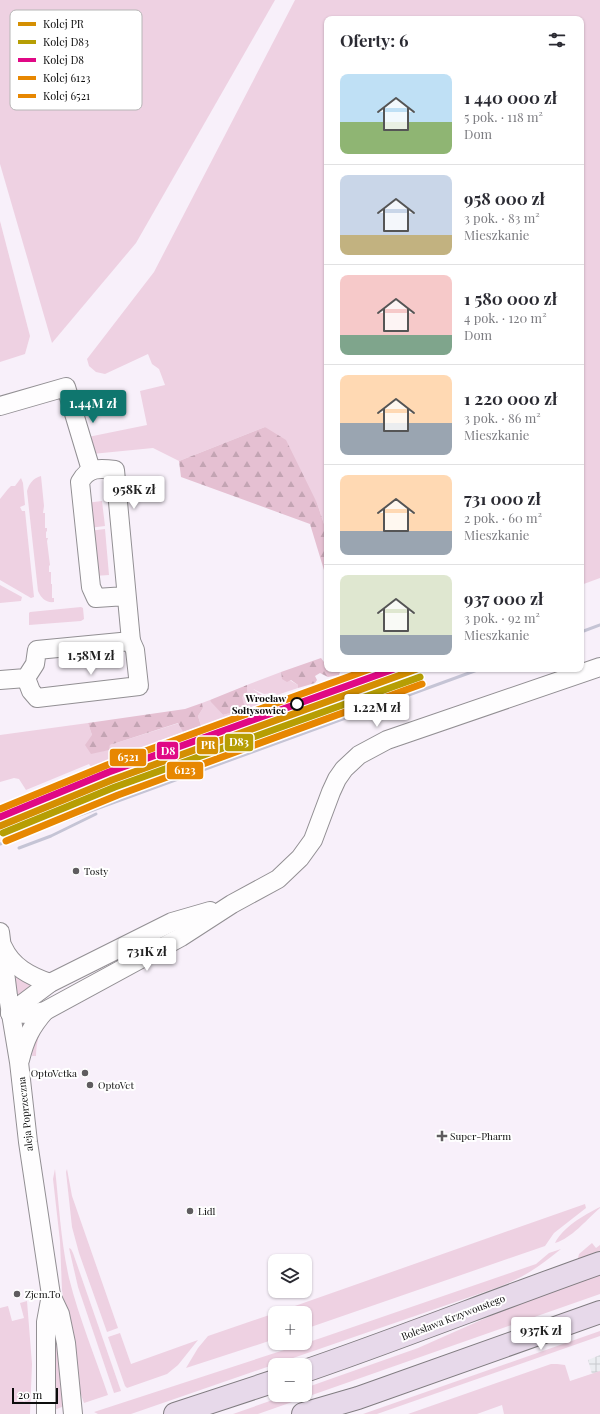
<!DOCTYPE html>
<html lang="pl">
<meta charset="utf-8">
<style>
:root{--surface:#fff;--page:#f2f2f3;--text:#2b2b33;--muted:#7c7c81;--line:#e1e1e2;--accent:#0f766e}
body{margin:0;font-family:"Playfair Display",serif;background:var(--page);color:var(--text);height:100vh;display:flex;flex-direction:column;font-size:15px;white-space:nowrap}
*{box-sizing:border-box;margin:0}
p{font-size:13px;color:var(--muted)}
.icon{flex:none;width:22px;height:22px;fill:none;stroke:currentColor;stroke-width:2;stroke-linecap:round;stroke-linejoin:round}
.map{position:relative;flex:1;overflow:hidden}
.panel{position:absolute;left:324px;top:16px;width:260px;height:656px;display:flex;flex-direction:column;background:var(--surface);border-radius:8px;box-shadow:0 1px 3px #0004}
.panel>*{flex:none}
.buttons{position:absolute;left:268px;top:1254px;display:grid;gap:8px}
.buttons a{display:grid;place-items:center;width:44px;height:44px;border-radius:8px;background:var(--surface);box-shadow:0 1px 3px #0004;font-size:20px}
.scale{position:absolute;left:12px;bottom:10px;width:46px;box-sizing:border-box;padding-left:4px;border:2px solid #0c0c0c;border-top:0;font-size:11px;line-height:14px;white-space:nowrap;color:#0c0c0c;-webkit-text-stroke:3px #fff;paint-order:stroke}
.price{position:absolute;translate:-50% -34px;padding:0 9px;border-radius:4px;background:#fff;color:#222;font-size:13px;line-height:26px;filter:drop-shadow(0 1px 2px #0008)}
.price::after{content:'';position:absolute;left:50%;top:24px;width:12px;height:9px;margin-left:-6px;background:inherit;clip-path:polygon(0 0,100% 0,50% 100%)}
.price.selected{background:var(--accent);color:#fff}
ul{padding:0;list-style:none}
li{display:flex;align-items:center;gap:12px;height:100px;padding:0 16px}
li+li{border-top:1px solid var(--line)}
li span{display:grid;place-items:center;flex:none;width:112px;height:80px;border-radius:8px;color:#555}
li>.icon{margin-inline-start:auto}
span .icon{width:48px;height:48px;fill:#fffc;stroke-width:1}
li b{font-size:17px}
h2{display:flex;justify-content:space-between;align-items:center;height:48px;padding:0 16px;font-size:17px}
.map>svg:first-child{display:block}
.industrial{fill:url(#industrial-grid)}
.green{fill:#eed1e2}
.forest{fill:url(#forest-firs)}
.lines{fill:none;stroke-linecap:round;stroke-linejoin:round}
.minor-casing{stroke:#928f93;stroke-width:20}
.major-casing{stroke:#807c80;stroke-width:24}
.minor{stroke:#fefdfe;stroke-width:18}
.major{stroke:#e7d9ea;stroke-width:22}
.rail{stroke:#c5c4d5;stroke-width:3}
.rail-1-casing{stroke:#fff;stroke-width:10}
.rail-2-casing{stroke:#fff;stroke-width:10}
.rail-3-casing{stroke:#fff;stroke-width:10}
.rail-4-casing{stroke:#fff;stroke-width:10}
.rail-5-casing{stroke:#fff;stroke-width:10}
.rail-1{stroke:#d48f02;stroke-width:7}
.rail-2{stroke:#b69e04;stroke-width:7}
.rail-3{stroke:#e00885;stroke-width:7}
.rail-4{stroke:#e78701;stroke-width:7}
.rail-5{stroke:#e78701;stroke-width:7}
.stop-dot{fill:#fff;stroke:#0c0c0c;stroke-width:2}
.poi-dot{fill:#5f5c5f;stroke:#fff;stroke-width:1.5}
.labels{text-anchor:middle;stroke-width:4;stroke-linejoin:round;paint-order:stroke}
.stop-label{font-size:10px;font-weight:bold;fill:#0c0c0c;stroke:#fff;text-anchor:end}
.poi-label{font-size:10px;fill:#0c0c0c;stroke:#fff;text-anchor:start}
.street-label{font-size:10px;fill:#0c0c0c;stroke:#fff}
.key{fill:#fff;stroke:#b6b6b6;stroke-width:1}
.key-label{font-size:11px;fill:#0c0c0c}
.line-badge{stroke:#fff;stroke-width:1.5}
.badge-label{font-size:11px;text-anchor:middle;font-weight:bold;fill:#fff}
</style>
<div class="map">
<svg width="600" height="1414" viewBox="0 0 600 1414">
<defs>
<pattern id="industrial-grid" width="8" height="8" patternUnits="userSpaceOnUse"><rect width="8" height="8" fill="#ebedf1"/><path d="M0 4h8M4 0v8" fill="none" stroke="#c8cacd"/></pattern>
<pattern id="forest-firs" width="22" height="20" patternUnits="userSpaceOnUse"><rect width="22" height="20" fill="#e5c0d2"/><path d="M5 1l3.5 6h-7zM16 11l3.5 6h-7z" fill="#c3a4b3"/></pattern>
</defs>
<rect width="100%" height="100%" fill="#f8f0fa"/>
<path class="industrial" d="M600,1355V1371L592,1374L588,1360Z"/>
<g class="green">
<path d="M0,0H275L136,243L52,343L0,164Z"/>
<path d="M295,0H600V578L581,585V19H327V533L317,503L265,427L179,461L153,448L92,454L88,437L147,425L140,391L165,385L159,369L152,364L148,354L105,374L96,372L89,366L87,359L154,272Z"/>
<path d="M0,221L30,336L25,354L0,362Z"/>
<path d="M41,476L44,506L43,513H45V528H47V531L46,532V538H48L47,541L50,565L49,566V572H51V584H52V598H54V602C46,603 41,598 38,591L27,491C29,484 33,478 41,476Z"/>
<path d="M21,478L23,483L25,505L20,507L22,511H25L34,597L31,598L0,580V499L8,489L11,486H15Z"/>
<path d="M102,501L105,526L89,528L86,503Z"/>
<path d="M105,529L109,575L94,576L89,531Z"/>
<path d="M0,585L22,597L21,601L0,603Z"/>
<path d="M81,607L83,608L84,619L81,621L29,625V613L30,612Z"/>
<path d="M281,672V675L298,685V688L277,695L275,693L264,694L253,689L262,695L269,696V698L258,702L259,706L201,726L198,716L203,708L202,703L210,700L223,715L235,711L241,710V696L247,692V685Z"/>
<path d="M88,723L92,735L108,750L110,745L179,723L183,732L91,767L89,764L26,790L19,779L14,778L0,782V735Z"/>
<path d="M14,972L36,982L18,999Z"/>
<path d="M47,1018C47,1028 42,1028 39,1036C37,1042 36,1050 36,1056H32L33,1044Z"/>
<path d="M55,1169C59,1205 61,1242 69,1278C79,1318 95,1356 108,1395L84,1403L78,1387L62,1290L60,1241L53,1179Z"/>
<path d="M67,1169L72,1196L118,1328L107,1332L79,1253L72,1227L66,1172Z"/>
<path d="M585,1204L586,1208L554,1233L545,1246L305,1329V1313H293L292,1307Z"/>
<path d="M600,1207V1208C586,1220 572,1238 555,1243C563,1227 584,1215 600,1207Z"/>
<path d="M592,1243L596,1248L600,1245V1252L581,1259L578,1258L579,1254Z"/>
<path d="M69,1248L71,1249L73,1253L121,1391L114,1393L78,1287Z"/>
<path d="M561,1249C539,1267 523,1278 496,1288L131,1414H98L94,1412L321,1338L536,1264L549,1253Z"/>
<path d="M600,1274V1294L258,1414H233L287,1395H305V1388L418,1348L531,1298Z"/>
<path d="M27,1301L32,1364L30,1414H0V1308L8,1306L12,1321L24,1318L20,1303Z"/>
<path d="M287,1309L288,1313H275V1335L269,1341L186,1368L198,1348L208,1336Z"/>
<path d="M54,1323L67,1405L54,1410L56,1362Z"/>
<path d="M600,1331V1336L377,1414H363Z"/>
<path d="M120,1333L131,1364L198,1340L178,1365L167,1374L127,1388L125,1386L108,1337Z"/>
<path d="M551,1364H557L565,1365L570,1381L600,1371V1414H504L502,1405L477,1414H408Z"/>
</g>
<g class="forest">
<path d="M265,427L286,440L317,503L327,533V580L310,524L181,477L179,461Z"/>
<path d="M321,658L327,666V669H338L340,672L339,675L328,677L320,673L315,676L317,680L315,683L298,688V685L291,680L287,682L282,679L281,672Z"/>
<path d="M247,685V692L242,697L245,708C240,711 229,713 223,715L211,702L210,700Z"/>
<path d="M202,703L203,708L198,716L201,726L183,732L178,723L110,745L109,750L91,754L85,745L92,735L88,723L185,709Z"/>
</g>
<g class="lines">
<g class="minor-casing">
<g id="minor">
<path d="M0,406L66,387L91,470"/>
<path d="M26,678L31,691L37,698L139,686L135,650L131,641"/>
<path d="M0,680L26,678L35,664L37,650L131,641L115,470C100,468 88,467 80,482L91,587L96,598L126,596"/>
<path d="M0,932L8,996L19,1062L28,1142L51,1295L46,1322V1414"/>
<path d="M3,947C12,967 30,976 50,983"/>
<path d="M10,1013L28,1014L45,1011L181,937L232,904L278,879L300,858L313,840L331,792L337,779L344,769L359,755L387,740L600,667"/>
<path d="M10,1013L50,983L172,922L210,911"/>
<path d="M20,1060C25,1039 31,1027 45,1011"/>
<path d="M51,1295L60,1314L66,1343L73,1414"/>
</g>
</g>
<g class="major-casing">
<g id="major">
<path d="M305,1371C404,1337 501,1298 600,1263"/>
<path d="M175,1414L275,1381"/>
<path d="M303,1414L358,1398L600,1312"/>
</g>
</g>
<use href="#minor" class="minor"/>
<use href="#major" class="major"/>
<g class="rail">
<path d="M581,632L600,625"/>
<path d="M0,844L480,669"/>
<path d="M19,848L51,836L96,814"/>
</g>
<g class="rail-1-casing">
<path id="rail-1" d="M0,826L112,780L417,669"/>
</g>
<g class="rail-2-casing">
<path id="rail-2" d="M3,833L115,787L420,677"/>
</g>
<g class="rail-3-casing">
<path id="rail-3" d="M0,817L109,772L394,669"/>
</g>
<g class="rail-4-casing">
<path id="rail-4" d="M6,841L118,795L422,684"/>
</g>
<g class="rail-5-casing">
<path id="rail-5" d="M0,809L107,765L370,669"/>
</g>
<use href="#rail-1" class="rail-1"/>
<use href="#rail-2" class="rail-2"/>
<use href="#rail-3" class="rail-3"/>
<use href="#rail-4" class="rail-4"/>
<use href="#rail-5" class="rail-5"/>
</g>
<circle class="stop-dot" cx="297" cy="704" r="6"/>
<g class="poi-dot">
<circle cx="76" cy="871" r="4"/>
<circle cx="85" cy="1073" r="4"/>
<circle cx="90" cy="1085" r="4"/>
<path d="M440 1130h4v4h4v4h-4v4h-4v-4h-4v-4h4z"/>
<circle cx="190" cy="1211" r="4"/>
<circle cx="17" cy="1294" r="4"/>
</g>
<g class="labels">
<g class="stop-label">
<text x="286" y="702">Wrocław<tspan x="286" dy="12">Sołtysowice</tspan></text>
</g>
<g class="poi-label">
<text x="84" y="875">Tosty</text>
<text x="77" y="1077" text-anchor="end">OptoVetka</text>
<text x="98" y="1089">OptoVet</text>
<text x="450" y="1140">Super-Pharm</text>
<text x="198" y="1215">Lidl</text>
<text x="25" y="1298">Zjem.To</text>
</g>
<g class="street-label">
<text transform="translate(25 1114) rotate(-96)" y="4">aleja Poprzeczna</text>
<text transform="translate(453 1317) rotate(-21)" y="4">Bolesława Krzywoustego</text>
</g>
</g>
<rect x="10" y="10" width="132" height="100" rx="6" class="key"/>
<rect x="18" y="22" width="18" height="4" fill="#d48f02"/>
<rect x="18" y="40" width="18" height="4" fill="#b69e04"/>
<rect x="18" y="58" width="18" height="4" fill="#e00885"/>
<rect x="18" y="76" width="18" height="4" fill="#e78701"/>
<rect x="18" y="94" width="18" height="4" fill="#e78701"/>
<g class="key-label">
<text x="43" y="28">Kolej PR</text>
<text x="43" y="46">Kolej D83</text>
<text x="43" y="64">Kolej D8</text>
<text x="43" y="82">Kolej 6123</text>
<text x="43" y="100">Kolej 6521</text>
</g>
<g class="line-badge">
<rect x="224" y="733" width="30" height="19" rx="4" fill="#b69e04"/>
<rect x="196" y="736" width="23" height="19" rx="4" fill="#d48f02"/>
<rect x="156" y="741" width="23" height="19" rx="4" fill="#e00885"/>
<rect x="109" y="748" width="38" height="19" rx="4" fill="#e78701"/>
<rect x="166" y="761" width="38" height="19" rx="4" fill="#e78701"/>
</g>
<g class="badge-label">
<text x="239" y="746">D83</text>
<text x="208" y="749">PR</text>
<text x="168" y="755">D8</text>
<text x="128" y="761">6521</text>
<text x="185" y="774">6123</text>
</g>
</svg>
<div class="buttons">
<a><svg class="icon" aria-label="layers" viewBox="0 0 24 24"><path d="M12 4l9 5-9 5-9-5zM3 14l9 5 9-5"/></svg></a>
<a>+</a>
<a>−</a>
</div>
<div class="scale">20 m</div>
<b class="price selected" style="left:93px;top:424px">1.44M zł</b>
<b class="price" style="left:134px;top:510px">958K zł</b>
<b class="price" style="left:91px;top:676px">1.58M zł</b>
<b class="price" style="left:377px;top:728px">1.22M zł</b>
<b class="price" style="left:147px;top:972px">731K zł</b>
<b class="price" style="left:541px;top:1351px">937K zł</b>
<section class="panel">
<h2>Oferty: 6<svg class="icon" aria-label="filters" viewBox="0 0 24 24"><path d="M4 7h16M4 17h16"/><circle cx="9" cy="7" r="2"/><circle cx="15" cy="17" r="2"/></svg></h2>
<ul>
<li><span style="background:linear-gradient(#bfe0f5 60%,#8fb573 0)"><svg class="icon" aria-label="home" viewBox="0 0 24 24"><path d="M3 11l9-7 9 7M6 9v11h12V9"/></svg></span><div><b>1 440 000 zł</b><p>5 pok. · 118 m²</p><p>Dom</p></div></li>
<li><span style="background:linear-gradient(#c9d6e8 75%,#c2b280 0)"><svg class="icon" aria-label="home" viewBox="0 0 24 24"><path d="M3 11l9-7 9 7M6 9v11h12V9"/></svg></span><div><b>958 000 zł</b><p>3 pok. · 83 m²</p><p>Mieszkanie</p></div></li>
<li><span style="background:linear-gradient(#f6c9c9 75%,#7fa58c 0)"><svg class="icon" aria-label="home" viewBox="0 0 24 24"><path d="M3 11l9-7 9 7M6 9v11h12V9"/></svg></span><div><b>1 580 000 zł</b><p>4 pok. · 120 m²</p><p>Dom</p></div></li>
<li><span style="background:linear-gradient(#ffd9b3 60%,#9aa5b1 0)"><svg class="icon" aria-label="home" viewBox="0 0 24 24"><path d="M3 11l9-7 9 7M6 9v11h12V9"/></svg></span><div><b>1 220 000 zł</b><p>3 pok. · 86 m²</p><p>Mieszkanie</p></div></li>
<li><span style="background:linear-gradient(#ffd9b3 70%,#9aa5b1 0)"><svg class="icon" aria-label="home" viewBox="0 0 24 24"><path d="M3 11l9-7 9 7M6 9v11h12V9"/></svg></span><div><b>731 000 zł</b><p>2 pok. · 60 m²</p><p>Mieszkanie</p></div></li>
<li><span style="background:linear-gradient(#dfe7d0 75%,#9aa5b1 0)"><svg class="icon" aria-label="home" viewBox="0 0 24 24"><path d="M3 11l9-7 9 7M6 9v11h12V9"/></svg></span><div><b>937 000 zł</b><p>3 pok. · 92 m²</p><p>Mieszkanie</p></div></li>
</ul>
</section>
</div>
